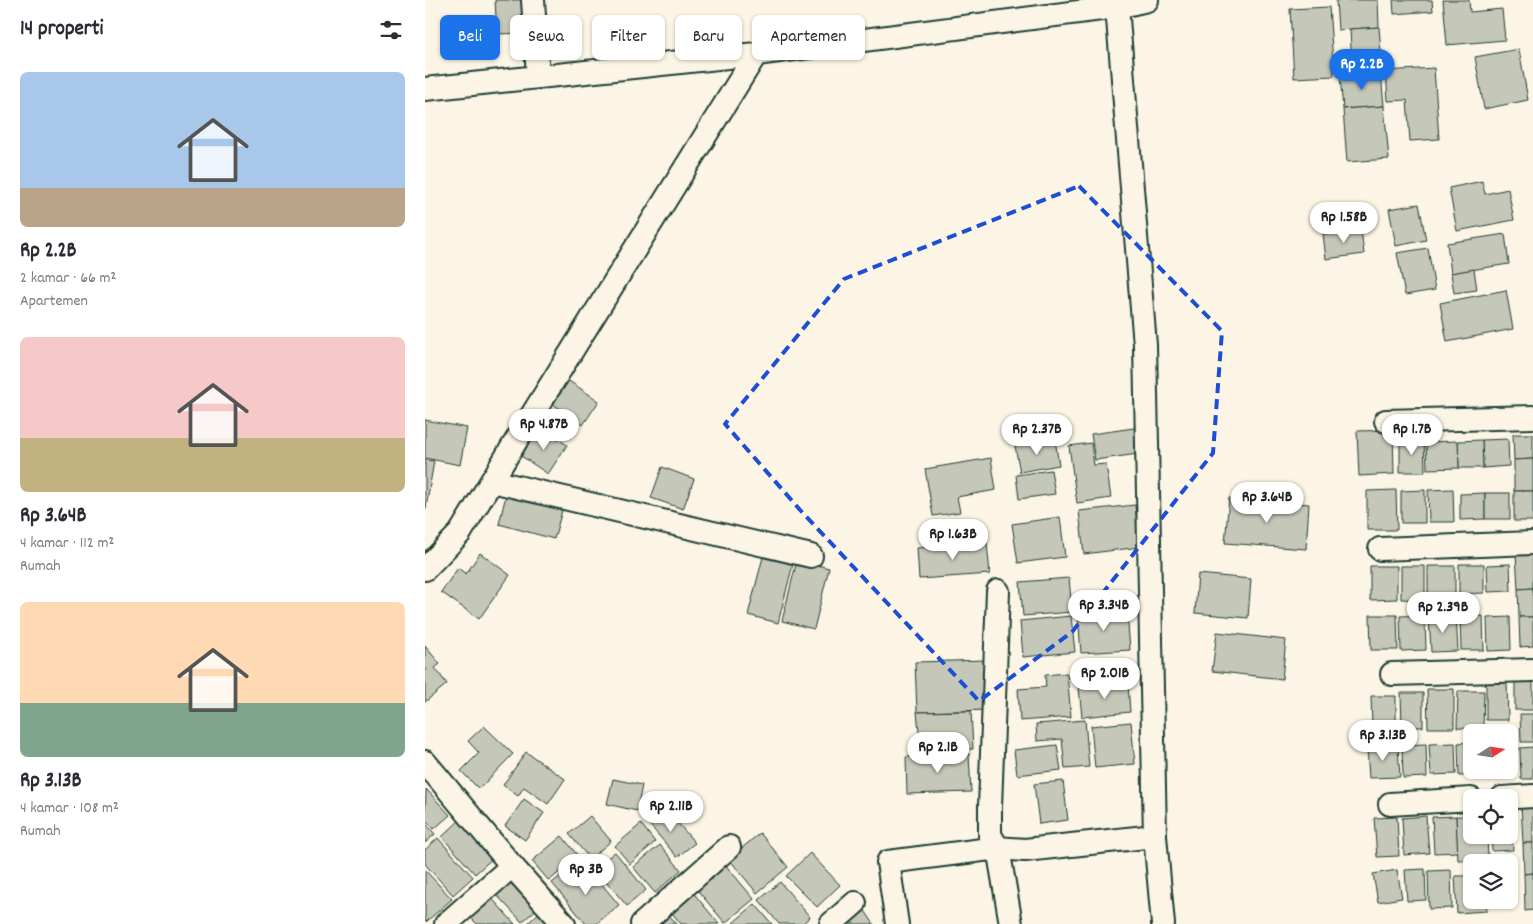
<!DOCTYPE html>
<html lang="id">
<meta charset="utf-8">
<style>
:root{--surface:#fff;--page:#f2f2f3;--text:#2b2b33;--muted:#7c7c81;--accent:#1a73e8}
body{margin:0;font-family:Dekko,sans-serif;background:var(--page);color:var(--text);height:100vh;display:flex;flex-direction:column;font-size:19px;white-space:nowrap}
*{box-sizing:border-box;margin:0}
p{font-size:16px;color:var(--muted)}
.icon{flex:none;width:28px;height:28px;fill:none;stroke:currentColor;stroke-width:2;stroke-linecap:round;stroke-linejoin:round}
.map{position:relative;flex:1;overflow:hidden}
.details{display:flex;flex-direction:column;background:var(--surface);width:425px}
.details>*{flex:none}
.hud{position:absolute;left:15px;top:15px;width:475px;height:45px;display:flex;gap:10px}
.needle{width:32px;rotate:78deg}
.tools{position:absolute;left:1038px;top:724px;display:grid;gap:10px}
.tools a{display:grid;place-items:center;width:55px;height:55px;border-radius:8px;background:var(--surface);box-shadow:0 1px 4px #0004;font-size:25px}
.price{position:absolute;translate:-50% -42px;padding:0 11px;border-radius:18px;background:#fff;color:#222;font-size:16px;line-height:32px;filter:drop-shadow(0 1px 2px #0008)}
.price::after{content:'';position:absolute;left:50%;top:30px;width:15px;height:11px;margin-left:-8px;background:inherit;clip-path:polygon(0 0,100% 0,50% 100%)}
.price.on{background:var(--accent);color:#fff}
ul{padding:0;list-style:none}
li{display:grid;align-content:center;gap:10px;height:265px;padding:0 20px}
li span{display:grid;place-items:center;height:155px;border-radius:8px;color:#555}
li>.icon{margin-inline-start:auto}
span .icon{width:90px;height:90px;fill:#fffc;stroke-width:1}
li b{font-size:21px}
h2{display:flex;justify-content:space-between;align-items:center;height:60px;padding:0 20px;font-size:21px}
.chip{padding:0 18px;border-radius:8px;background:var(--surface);box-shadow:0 1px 4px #0004;font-size:18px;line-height:45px}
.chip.on{background:var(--accent);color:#fff}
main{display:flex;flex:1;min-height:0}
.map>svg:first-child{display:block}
.building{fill:#c5c7b9;stroke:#1f3d34}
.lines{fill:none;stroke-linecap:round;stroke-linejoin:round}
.street-casing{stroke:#1f3d34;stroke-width:26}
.street{stroke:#fcf5e5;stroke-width:22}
.marked{fill:none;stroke:#1d4ed8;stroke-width:4;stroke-dasharray:10 6;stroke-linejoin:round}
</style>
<main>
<section class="details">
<h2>14 properti<svg class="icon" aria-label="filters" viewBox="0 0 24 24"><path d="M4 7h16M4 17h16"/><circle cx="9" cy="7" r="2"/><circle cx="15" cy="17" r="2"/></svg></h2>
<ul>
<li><span style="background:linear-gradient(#a9c7e8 75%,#b9a48a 0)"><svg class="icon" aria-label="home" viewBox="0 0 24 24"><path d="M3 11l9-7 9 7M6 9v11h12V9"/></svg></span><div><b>Rp 2.2B</b><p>2 kamar · 66 m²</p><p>Apartemen</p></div></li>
<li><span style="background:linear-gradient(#f6c9c9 65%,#c2b280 0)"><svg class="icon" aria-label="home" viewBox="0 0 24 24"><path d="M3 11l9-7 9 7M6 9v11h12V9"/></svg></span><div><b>Rp 3.64B</b><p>4 kamar · 112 m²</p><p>Rumah</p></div></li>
<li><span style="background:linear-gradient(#ffd9b3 65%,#7fa58c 0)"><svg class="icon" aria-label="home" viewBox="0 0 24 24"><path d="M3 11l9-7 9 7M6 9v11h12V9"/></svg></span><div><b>Rp 3.13B</b><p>4 kamar · 108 m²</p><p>Rumah</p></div></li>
</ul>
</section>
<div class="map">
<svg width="1108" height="924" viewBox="0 0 1108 924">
<rect width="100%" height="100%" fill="#fcf5e5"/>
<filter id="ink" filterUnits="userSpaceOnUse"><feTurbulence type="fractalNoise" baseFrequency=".02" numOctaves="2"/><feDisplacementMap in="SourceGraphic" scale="10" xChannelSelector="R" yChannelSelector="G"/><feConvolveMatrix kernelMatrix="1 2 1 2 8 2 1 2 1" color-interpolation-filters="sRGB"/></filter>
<g filter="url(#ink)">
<g class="building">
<path d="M70,0H101L103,33L72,34Z"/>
<path d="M911,0H953L954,27L913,30Z"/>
<path d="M968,0H1007L1008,11L969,14Z"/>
<path d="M1018,0H1044L1045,12L1077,9L1080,40L1022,45Z"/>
<path d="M904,7L909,76L869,78L865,9Z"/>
<path d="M954,27L957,66L927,67L925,29Z"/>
<path d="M1094,49L1103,100L1059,109L1050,57Z"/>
<path d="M1009,68L1014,139L985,141L982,100L963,101L961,71Z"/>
<path d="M956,73L959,106L918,109L915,77Z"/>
<path d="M959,106L964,159L922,162L918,109Z"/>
<path d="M1057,181L1060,194L1083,189L1089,220L1032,231L1024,188Z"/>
<path d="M994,204L1001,240L971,246L964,209Z"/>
<path d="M936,229L939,254L901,259L898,234Z"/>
<path d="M1080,234L1084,264L1026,273L1022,243Z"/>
<path d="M1003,248L1010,290L980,295L972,253Z"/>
<path d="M1049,269L1052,290L1029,293L1026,273Z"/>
<path d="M1081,290L1088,329L1022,342L1015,303Z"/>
<path d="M144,381L174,401L158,425L128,404Z"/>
<path d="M0,420L42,428L35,465L0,458Z"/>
<path d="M115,427L142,445L123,474L96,456Z"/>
<path d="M716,427L720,453L670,460L666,434Z"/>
<path d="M968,430L969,474L934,476L932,431Z"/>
<path d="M1088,434H1108V459L1089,460Z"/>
<path d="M975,439H999L1000,472H975Z"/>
<path d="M1083,439L1084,466L1058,468L1057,440Z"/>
<path d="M630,440L634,465L595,472L590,446Z"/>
<path d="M1057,440L1058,468H1034L1033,441Z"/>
<path d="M1033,441L1034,468L1002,469L1001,442Z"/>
<path d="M666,443L669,465L681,464L686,498L652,503L644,446Z"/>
<path d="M566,458L571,490L532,497L535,512L508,516L500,469Z"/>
<path d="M1108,459V491H1089V460Z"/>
<path d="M0,460L9,461L1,508H0Z"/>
<path d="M237,467L269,479L258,509L226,498Z"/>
<path d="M626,470L630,494L594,499L591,475Z"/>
<path d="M1028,489L1029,522H1004L1003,490Z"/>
<path d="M971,490L972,530H942V491Z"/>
<path d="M1000,490V523H976V491Z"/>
<path d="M82,491L138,507L129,539L74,524Z"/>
<rect x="1089" y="491" width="19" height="30"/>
<path d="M1060,493V519L1035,520V494Z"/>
<rect x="1060" y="493" width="25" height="26"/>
<path d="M804,498L884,504L881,549L800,543Z"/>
<path d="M710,505L715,547L659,554L654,511Z"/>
<path d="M635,517L640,557L593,563L587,524Z"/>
<path d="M562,543L565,574L494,579L492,548Z"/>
<path d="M1108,552V588L1093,589L1091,553Z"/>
<path d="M55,553L85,575L54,619L16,592L33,568L41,574Z"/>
<path d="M339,553L369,560L353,623L323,615Z"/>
<path d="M372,560L404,568L389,629L357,621Z"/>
<path d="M1034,564H1059V593L1034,594Z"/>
<path d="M1085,564L1086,591L1063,592L1062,565Z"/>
<path d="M945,566H972V599L945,600Z"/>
<path d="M976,566H1000V600L976,599Z"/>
<path d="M1003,566H1030V598L1003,599Z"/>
<path d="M773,574L826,579L823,618L770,613Z"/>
<path d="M644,578L647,612L598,616L595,582Z"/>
<path d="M1108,588V617H1094L1093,589Z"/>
<path d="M702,612L705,650L656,653L653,614Z"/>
<path d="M945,615H972L973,650H946Z"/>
<path d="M1000,615L1001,650L976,651L975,616Z"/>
<path d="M1031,615L1033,651L1006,652L1004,616Z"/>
<path d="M646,616L650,652L598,657L595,621Z"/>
<path d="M1058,616L1059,650H1036L1035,617Z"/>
<path d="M1085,617L1086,650L1063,651L1062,618Z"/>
<path d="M1094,617H1108V646L1095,647Z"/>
<path d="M792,632L861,640L857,679L787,671Z"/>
<path d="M0,646L15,664L10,668L22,684L0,702Z"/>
<path d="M563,660L564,710L492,712L490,662Z"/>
<path d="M642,673L646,717L595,721L593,689L621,687L620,675Z"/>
<rect x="1090" y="676" width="18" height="34"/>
<path d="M1061,683H1082L1083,720H1061Z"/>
<path d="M703,684L705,712L657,717L654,688Z"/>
<path d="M1002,689H1029V728H1003Z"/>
<path d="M1033,691H1059L1058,729L1032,728Z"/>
<path d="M976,693H998V727H977Z"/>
<path d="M946,696H971V726H947Z"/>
<path d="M546,711L548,749L496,750L492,712Z"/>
<path d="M1095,714H1108V742H1096Z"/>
<path d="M660,720L664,767L640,769L637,739L612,741L611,724Z"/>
<path d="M706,722L710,764L670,768L666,726Z"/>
<path d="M59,726L88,754L54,789L36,771L54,753L43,741Z"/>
<path d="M1046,742V770H1059V775L1034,776L1033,743Z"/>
<path d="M1030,743L1031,774L1006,775L1004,744Z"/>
<path d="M1001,744L1002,777L978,778L977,745Z"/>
<path d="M632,745L636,770L592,775L589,750Z"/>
<path d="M973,747L975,777L944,778L942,748Z"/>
<path d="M1108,747V779H1096L1095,748Z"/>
<path d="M101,752L140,779L123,804L99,787L93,796L78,785Z"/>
<path d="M544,754L546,792L482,794L481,757Z"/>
<path d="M188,779L217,785L212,811L182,804Z"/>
<path d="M638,781L643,820L614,824L609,784Z"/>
<path d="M1,789L25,815L9,829L0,819Z"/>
<path d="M99,799L119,813L100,840L80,826Z"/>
<path d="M1096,804H1108V843H1098Z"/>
<path d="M240,808L270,843L252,857L223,823Z"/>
<path d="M1084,810H1085L1088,850L1067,851L1066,835H1084Z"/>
<path d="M40,815L69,857L50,874L17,837Z"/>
<path d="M165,816L186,841L165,859L144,834Z"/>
<path d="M1001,816L1004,853L979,855L977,818Z"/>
<path d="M1031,816L1033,852L1009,853L1007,817Z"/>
<path d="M1031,816H1046V835H1062L1063,859L1033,860Z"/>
<path d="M972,817L974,856L952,857L949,818Z"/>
<path d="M0,823L10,834L0,843Z"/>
<path d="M216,824L230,842L205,864L190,846Z"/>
<path d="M335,833L363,867L332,893L304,859Z"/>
<path d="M137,836L153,856L124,881L107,861Z"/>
<path d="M13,838L48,877L28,895L0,864V850Z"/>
<path d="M1098,843H1108V873L1099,874Z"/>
<path d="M235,845L256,870L230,893L208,867Z"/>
<path d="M190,852L221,890L202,906L170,868Z"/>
<path d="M385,853L415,885L392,907L361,876Z"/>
<path d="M298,862L329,899L300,923L269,886Z"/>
<path d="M149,865L162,882L170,876L194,905L171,924H161L127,883Z"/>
<path d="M1000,869L1001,900L982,901L980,870Z"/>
<path d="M0,870L27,899L1,922L0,921Z"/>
<path d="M972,870L977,898L953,902L948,874Z"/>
<path d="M1026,870L1027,908L1004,909L1003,871Z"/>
<path d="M1087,870L1090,895L1084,896V871Z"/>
<path d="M87,872L116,905L97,922L67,890Z"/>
<path d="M1108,873V910L1100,911L1099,874Z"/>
<path d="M1030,876H1046V900H1061L1062,911L1032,913Z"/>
<path d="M355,882L385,917L377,924H354L334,900Z"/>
<path d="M266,890L294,924H256L244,909Z"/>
<path d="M63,894L90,924H52L42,914Z"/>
<path d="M434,902L449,924H412Z"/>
<path d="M330,904L347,924H309L308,923Z"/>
<path d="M120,907L136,924H102Z"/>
<path d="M243,914L252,924H232Z"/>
</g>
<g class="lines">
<g class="street-casing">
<g id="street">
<path d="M108,0L113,77"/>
<path d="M692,7L720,345L730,836L738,924"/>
<path d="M0,89L331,54L692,7L722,0"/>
<path d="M961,421L1108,417"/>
<path d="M67,481L386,556"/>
<path d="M955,549L1108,543"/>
<path d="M0,569L35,533L94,436L331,54"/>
<path d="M573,591L565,807V835L573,848L600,850L730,836"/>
<path d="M967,674L1108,670"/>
<path d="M0,762L87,866L139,924"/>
<path d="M1077,798L1108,796"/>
<path d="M965,804L1046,799"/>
<path d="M21,924L87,866"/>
<path d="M217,924L304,847"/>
<path d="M406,924L430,903"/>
<path d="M472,924L463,862L573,848L586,924"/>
</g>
</g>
<use href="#street" class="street"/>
</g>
</g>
<path class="marked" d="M654,186L797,331L788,453L647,632L554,701L376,511L300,424L419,279Z"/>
</svg>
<div class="tools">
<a><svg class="needle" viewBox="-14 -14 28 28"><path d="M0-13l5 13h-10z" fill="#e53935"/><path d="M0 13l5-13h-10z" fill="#7c7c81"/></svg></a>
<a><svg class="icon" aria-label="locate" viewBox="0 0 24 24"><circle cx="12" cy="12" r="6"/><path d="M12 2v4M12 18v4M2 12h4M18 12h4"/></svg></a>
<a><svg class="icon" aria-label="layers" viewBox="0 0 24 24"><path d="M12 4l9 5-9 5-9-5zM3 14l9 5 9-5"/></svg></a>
</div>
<b class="price on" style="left:937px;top:91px">Rp 2.2B</b>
<b class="price" style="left:919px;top:244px">Rp 1.58B</b>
<b class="price" style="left:119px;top:451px">Rp 4.87B</b>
<b class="price" style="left:612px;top:456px">Rp 2.37B</b>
<b class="price" style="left:987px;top:456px">Rp 1.7B</b>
<b class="price" style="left:842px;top:524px">Rp 3.64B</b>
<b class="price" style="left:528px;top:561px">Rp 1.63B</b>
<b class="price" style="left:679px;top:632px">Rp 3.34B</b>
<b class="price" style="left:1018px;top:634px">Rp 2.39B</b>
<b class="price" style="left:680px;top:700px">Rp 2.01B</b>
<b class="price" style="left:958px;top:762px">Rp 3.13B</b>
<b class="price" style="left:513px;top:774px">Rp 2.1B</b>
<b class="price" style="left:246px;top:833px">Rp 2.11B</b>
<b class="price" style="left:161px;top:896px">Rp 3B</b>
<div class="hud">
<a class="chip on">Beli</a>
<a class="chip">Sewa</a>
<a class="chip">Filter</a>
<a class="chip">Baru</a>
<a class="chip">Apartemen</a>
</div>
</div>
</main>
